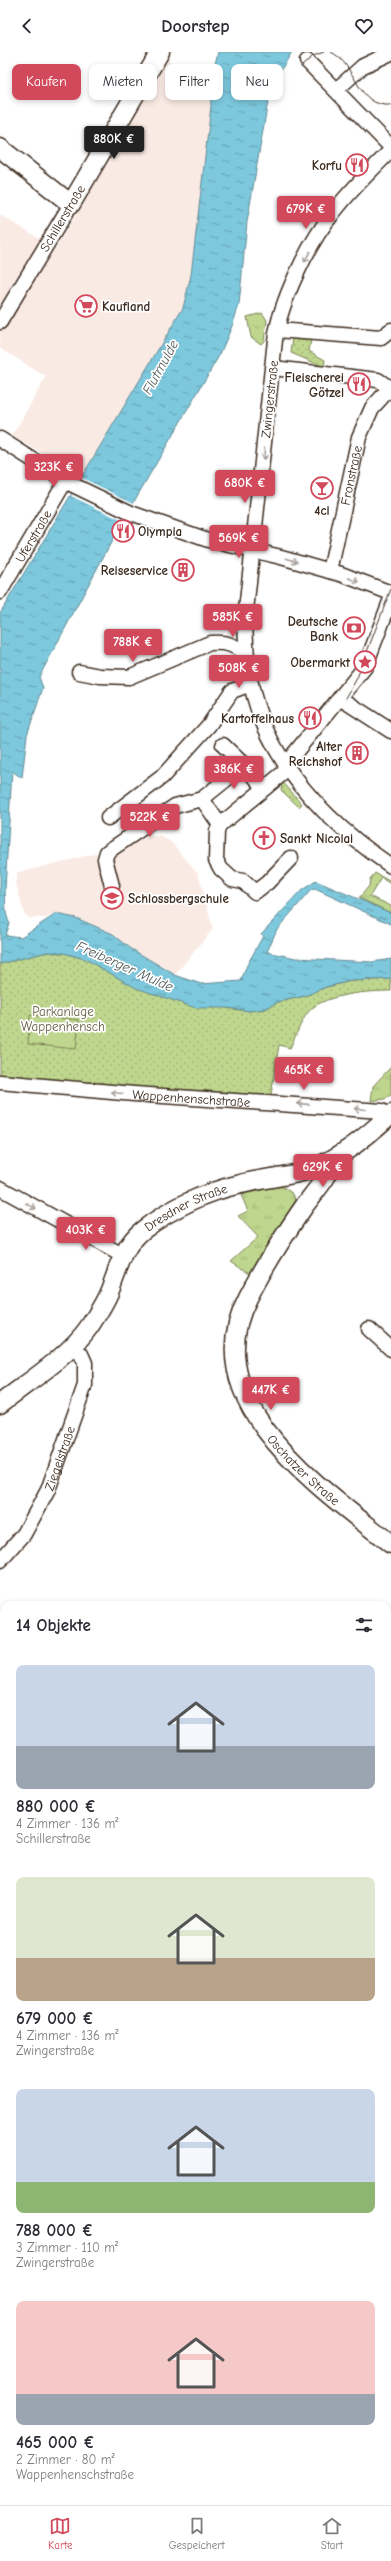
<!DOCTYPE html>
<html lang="de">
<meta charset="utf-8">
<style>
:root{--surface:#fff;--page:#f2f2f3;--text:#2b2b33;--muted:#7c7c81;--line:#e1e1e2;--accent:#d1495b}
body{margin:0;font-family:"Comic Neue",sans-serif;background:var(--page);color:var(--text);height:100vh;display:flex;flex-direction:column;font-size:15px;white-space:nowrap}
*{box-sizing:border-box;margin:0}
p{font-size:13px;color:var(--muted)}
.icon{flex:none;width:22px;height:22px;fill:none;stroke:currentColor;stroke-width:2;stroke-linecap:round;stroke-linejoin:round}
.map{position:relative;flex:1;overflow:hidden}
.sheet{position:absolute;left:0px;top:1549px;width:391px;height:904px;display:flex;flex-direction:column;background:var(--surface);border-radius:12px 12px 0 0;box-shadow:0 2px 6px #0003}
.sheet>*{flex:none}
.guide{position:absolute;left:12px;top:12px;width:367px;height:36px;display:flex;gap:8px}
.price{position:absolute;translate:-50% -34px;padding:0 9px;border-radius:4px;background:var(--accent);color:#fff;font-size:13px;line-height:26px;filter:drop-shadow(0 1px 2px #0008)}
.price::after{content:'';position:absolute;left:50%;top:24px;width:12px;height:9px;margin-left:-6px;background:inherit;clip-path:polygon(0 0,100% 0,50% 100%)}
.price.on{background:#222;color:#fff}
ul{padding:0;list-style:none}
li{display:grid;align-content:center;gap:8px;height:212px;padding:0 16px}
li span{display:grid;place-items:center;height:124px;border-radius:8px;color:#555}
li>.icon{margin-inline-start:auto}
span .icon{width:72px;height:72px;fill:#fffc;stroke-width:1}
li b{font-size:17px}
h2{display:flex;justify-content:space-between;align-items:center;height:48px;padding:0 16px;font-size:17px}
.pill{padding:0 14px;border-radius:8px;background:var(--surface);box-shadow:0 2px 6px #0003;font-size:14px;line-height:36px}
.pill.on{background:var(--accent);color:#fff}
header{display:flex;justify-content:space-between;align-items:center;height:52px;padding:0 16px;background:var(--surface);font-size:18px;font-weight:800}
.tabs{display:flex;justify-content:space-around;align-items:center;height:56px;border-top:1px solid var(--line);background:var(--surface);font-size:11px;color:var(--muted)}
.tabs a{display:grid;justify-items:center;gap:2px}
.tabs .on{color:var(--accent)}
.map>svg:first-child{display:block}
.built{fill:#faeae4}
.grass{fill:url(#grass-tufts);stroke:#7c8056}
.forest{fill:url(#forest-firs);stroke:#7c8056}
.park{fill:url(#park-dots);stroke:#7c8056}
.garden{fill:url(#garden-furrows);stroke:#7c8056}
.pitch{fill:#bed68d;stroke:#7c8056}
.water{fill:url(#water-ripples);stroke:#638991}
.pier{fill:#fff}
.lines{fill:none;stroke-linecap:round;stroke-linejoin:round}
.minor-casing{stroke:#3b2a1e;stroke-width:17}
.major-casing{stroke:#3b2a1e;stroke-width:21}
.minor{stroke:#fff;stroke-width:14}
.major{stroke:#fff;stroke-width:18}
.tram{stroke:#3b2a1e;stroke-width:1}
.oneway{stroke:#a79f9a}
.labels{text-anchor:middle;stroke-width:3.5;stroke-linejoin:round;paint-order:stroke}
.poi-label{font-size:13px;font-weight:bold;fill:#3b2a1e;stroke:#fff;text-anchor:end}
.street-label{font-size:13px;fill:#3b2a1e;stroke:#fff}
.park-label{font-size:13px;fill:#625e3f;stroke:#fff}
.water-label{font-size:14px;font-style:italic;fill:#4f5957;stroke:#fff}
</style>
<header><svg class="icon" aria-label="back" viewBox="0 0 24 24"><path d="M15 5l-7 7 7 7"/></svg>Doorstep<svg class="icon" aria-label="heart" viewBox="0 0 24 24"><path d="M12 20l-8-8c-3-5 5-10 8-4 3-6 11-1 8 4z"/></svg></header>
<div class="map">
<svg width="391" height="2453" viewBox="0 0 391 2453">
<defs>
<pattern id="grass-tufts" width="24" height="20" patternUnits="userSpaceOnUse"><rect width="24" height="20" fill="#bed68d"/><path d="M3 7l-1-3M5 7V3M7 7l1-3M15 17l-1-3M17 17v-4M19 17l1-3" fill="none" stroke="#a4b879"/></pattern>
<pattern id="forest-firs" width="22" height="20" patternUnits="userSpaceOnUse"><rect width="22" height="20" fill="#bed68d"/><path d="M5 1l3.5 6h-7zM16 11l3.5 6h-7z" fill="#a4b879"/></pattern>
<pattern id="park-dots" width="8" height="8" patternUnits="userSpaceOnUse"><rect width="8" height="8" fill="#bed68d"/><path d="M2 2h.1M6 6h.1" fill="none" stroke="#a4b879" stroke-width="1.8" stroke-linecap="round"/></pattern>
<pattern id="garden-furrows" width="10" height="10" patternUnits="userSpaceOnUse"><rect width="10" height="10" fill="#bed68d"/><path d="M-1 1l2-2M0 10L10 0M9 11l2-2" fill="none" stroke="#a4b879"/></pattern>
<pattern id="water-ripples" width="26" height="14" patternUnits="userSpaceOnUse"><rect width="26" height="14" fill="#7dc8dd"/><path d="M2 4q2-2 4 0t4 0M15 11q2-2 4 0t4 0" fill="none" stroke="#68a3b3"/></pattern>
</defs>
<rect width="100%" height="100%" fill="#fff"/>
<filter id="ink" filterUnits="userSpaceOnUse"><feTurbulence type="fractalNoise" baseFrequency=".025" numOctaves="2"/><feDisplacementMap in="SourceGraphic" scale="8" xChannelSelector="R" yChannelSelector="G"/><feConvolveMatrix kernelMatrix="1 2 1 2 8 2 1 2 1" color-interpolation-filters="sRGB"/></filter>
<g filter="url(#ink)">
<g class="built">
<path d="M168,8L210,32L211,54L191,223L183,256L81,430L44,402L12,384L46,325L0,296V163L56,196Z"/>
<path d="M152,784H160L171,790L198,821L213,877L175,923L130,896L113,882L56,862L46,866H29L24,861L16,831L17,821L118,796Z"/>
</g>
<g class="grass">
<path d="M262,261L267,268L264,289L261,292L251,285L247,265Z"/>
<path d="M282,729L302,752L299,755L281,738Z"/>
<path d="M375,821L391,830V832L381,826L370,844L391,854V861L359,846L369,834L370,827Z"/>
<path d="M391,1015V1044L385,1047L371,1049L373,1034Z"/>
<path d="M281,1133L293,1142L298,1154L256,1225L231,1209L258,1185L238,1164L248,1159L241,1143Z"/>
<path d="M387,2440L391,2444V2453H291L287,2449H387Z"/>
</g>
<g class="forest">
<path d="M4,1801V1873L0,1878V1807Z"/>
<path d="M0,1965L4,1979V2069H0Z"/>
</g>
<g class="park">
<path d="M293,286L311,288L309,299L325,308L324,315L291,301Z"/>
<path d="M47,900L64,901L85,907L109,919L227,956L249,959L265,957L278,950L305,944L326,935L351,929L391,927V939C370,939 326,942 310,958C301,968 296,984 290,996L279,993L271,1043H213L0,1024V912Z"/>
</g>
<g class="garden">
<path d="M0,2069H4V2235L0,2234Z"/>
<path d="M0,2360L4,2361V2449H52L50,2453H0Z"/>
</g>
<path class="pitch" d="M30,963L79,968L76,997L28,992Z"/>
<path class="water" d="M218,0H292L273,31L267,55L247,170L239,253L232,274L220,302L122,470L39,625L43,636L27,683L22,726L12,719L5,837L6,861L9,871L5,883L21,885L56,862L76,866L113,882L130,896L175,923L201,932L241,929L247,913L263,884L261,882L302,838L316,829L391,861V872L315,837L311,838L277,877L267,900L296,906L372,910L391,907V927L351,929L326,935L305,944L278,950L265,957L249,959L227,956H196L136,936L85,907L64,901L47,900L0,912V561L183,256L191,223L211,54L210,32Z"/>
<path class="pier" d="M82,426L136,452L125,470L71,444Z"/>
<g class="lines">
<g class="minor-casing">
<g id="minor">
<path d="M307,9L391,95"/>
<path d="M336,38L363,14L391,1"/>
<path d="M391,98C372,118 350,138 333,161C309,190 280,250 275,288L245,568C246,590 246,611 251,632C268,712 326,770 391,814"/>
<path d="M0,270L71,152"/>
<path d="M277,278L381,286L391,278"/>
<path d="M273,316L378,328L390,336"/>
<path d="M0,387L71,432L131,461L208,488L281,505L341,522L391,541"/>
<path id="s1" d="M330,519L359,385L372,356L391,335"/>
<path id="s2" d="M0,540L66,428"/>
<path d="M79,620L100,624L129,625L210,591C226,590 234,592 246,603"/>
<path d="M340,646L391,679"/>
<path d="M223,693L244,713"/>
<path d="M285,713L365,615L391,547"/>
<path d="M288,717L220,773L217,779L216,808L221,817L232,827L243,829L255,840L267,831L291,806"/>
<path d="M202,747L220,773"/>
<path d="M108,766L162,725L209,673L232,639L251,632"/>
<path d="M112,834L105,807L107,800L175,754L202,747L244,713L265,736"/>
<path id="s3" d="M0,1030L134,1042L382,1059"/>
<path d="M0,1136L122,1203"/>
<path d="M369,1277L391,1297"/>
<path id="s4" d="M0,1509L24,1482L48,1438L85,1333V1311L81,1302L73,1294"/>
</g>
</g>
<g class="major-casing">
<g id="major">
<path d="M0,96L71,152L160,0"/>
<path id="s5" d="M336,1105C329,1124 317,1137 305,1153C285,1182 264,1214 248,1246C193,1350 322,1437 391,1492"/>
<path id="s6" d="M0,1352C30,1328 67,1306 89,1275C97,1263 105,1251 110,1238C119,1216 123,1194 143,1178C170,1157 207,1139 241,1132C263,1126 287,1125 309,1118C340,1107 367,1084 391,1062"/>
</g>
</g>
<use href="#minor" class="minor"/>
<use href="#major" class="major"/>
<g class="tram">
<path d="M331,0C357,12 356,56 391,53"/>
<path d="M301,15L313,4L324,0"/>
<path d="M346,646L357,626L391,537"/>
</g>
</g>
<defs><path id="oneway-shaft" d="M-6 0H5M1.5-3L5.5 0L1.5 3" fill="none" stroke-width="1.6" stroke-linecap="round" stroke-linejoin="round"/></defs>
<g class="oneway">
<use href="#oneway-shaft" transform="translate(307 205) rotate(117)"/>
<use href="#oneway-shaft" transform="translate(264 402) rotate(96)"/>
<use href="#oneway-shaft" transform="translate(292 508) rotate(16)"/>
<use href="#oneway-shaft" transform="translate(354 528) rotate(22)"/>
<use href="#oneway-shaft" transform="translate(117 1041) rotate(-175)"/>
<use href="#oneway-shaft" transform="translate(303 1052) rotate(-176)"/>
<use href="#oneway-shaft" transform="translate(360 1057) rotate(-175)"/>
<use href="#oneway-shaft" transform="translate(31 1154) rotate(29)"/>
</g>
</g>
<defs>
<g id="restaurant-ring" transform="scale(1.15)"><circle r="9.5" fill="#fff" stroke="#d1495b" stroke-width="1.5"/><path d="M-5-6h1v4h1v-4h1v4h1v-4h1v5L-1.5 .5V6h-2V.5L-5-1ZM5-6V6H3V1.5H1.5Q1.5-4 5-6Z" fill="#d1495b"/></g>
<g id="supermarket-ring" transform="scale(1.15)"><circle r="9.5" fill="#fff" stroke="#d1495b" stroke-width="1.5"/><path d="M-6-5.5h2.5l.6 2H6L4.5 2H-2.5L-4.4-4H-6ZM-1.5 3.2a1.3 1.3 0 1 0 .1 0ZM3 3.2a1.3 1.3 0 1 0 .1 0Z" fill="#d1495b"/></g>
<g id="bar-ring" transform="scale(1.15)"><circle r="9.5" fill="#fff" stroke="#d1495b" stroke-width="1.5"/><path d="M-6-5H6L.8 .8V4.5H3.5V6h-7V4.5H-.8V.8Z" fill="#d1495b"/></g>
<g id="building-ring" transform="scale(1.15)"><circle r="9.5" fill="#fff" stroke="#d1495b" stroke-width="1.5"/><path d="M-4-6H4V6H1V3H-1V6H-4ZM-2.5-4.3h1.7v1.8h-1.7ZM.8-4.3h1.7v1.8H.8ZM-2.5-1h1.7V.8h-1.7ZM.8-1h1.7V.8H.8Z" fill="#d1495b"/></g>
<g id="bank-ring" transform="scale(1.15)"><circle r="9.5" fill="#fff" stroke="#d1495b" stroke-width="1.5"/><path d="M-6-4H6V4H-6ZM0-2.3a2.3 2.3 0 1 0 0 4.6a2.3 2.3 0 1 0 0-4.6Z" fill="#d1495b"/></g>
<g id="sight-ring" transform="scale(1.15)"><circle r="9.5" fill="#fff" stroke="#d1495b" stroke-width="1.5"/><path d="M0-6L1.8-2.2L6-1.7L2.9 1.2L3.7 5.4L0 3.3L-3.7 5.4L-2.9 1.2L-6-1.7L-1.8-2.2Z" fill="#d1495b"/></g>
<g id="church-ring" transform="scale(1.15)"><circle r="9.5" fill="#fff" stroke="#d1495b" stroke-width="1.5"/><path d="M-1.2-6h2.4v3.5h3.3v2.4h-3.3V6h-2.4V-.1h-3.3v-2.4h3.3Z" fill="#d1495b"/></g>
<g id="school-ring" transform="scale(1.15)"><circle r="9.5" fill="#fff" stroke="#d1495b" stroke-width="1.5"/><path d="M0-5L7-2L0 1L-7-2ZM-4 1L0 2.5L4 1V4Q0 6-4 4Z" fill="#d1495b"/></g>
</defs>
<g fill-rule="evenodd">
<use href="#restaurant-ring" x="357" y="113"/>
<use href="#supermarket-ring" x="86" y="254"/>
<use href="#restaurant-ring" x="359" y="332"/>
<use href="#bar-ring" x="322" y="436"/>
<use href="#restaurant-ring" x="123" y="479"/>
<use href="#building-ring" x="183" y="518"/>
<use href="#bank-ring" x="354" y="576"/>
<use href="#sight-ring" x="365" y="610"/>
<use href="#restaurant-ring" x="310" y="666"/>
<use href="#building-ring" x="357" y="701"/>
<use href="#church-ring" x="264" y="786"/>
<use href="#school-ring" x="112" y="846"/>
</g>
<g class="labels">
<g class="poi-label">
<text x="342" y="118">Korfu</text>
<text x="102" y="259" text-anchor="start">Kaufland</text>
<text x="344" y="330">Fleischerei<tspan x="344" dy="15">Götzel</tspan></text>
<text x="322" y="463" text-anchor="middle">4cl</text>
<text x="138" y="484" text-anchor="start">Olympia</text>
<text x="168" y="523">Reiseservice</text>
<text x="338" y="574">Deutsche<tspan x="338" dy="15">Bank</tspan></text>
<text x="350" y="615">Obermarkt</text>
<text x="294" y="671">Kartoffelhaus</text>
<text x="342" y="699">Alter<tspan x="342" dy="15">Reichshof</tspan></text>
<text x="280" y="791" text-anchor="start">Sankt Nicolai</text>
<text x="128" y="851" text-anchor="start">Schlossbergschule</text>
</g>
<g class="street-label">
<text transform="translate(62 166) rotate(-59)" y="5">Schillerstraße</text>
<text transform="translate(269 347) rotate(-84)" y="5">Zwingerstraße</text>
<text dy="5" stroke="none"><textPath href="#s1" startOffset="98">Fronstraße</textPath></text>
<text dy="5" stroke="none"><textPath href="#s2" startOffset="65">Uferstraße</textPath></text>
<text dy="5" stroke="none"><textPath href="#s3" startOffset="192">Wappenhenschstraße</textPath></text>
<text dy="5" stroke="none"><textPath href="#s6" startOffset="279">Dresdner Straße</textPath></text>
<text dy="5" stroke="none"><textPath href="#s4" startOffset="120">Ziegelstraße</textPath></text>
<text dy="5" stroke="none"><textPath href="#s5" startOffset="363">Oschatzer Straße</textPath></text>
</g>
<g class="park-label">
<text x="63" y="964">Parkanlage<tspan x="63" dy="15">Wappenhensch</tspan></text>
</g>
<g class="water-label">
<text transform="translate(160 315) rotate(-61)" y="5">Flutmulde</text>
<text transform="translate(125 914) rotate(24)" y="5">Freiberger Mulde</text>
</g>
</g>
</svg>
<b class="price on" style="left:114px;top:108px">880K €</b>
<b class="price" style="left:306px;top:178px">679K €</b>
<b class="price" style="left:54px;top:436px">323K €</b>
<b class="price" style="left:245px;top:452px">680K €</b>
<b class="price" style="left:239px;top:507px">569K €</b>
<b class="price" style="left:233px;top:586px">585K €</b>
<b class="price" style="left:133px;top:611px">788K €</b>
<b class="price" style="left:239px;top:637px">508K €</b>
<b class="price" style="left:234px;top:738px">386K €</b>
<b class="price" style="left:150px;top:786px">522K €</b>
<b class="price" style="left:304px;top:1039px">465K €</b>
<b class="price" style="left:323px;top:1136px">629K €</b>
<b class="price" style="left:86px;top:1199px">403K €</b>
<b class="price" style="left:271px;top:1359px">447K €</b>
<div class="guide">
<a class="pill on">Kaufen</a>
<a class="pill">Mieten</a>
<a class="pill">Filter</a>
<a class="pill">Neu</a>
</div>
<section class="sheet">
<h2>14 Objekte<svg class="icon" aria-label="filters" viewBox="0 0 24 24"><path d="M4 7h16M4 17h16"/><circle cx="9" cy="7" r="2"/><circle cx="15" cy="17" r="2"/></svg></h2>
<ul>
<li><span style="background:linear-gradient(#c9d6e8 65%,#9aa5b1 0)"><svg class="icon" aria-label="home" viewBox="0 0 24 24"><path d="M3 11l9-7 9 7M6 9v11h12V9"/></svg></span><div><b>880 000 €</b><p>4 Zimmer · 136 m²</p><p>Schillerstraße</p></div></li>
<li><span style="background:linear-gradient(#dfe7d0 65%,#b9a48a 0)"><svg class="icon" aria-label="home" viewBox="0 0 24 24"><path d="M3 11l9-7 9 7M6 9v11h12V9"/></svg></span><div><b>679 000 €</b><p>4 Zimmer · 136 m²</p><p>Zwingerstraße</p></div></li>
<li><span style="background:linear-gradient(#c9d6e8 75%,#8fb573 0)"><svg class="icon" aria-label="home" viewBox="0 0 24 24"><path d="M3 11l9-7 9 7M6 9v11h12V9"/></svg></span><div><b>788 000 €</b><p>3 Zimmer · 110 m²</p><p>Zwingerstraße</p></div></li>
<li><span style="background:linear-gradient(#f6c9c9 75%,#9aa5b1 0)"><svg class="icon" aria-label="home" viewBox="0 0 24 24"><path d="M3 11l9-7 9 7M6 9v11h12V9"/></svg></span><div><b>465 000 €</b><p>2 Zimmer · 80 m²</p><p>Wappenhenschstraße</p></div></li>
</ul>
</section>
</div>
<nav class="tabs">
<a class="on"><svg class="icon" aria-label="map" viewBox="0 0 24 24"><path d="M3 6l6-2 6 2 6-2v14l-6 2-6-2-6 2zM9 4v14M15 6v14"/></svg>Karte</a>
<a><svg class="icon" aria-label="saved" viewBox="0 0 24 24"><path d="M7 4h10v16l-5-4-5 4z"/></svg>Gespeichert</a>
<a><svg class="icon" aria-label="home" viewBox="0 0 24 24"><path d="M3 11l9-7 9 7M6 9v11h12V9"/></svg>Start</a>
</nav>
